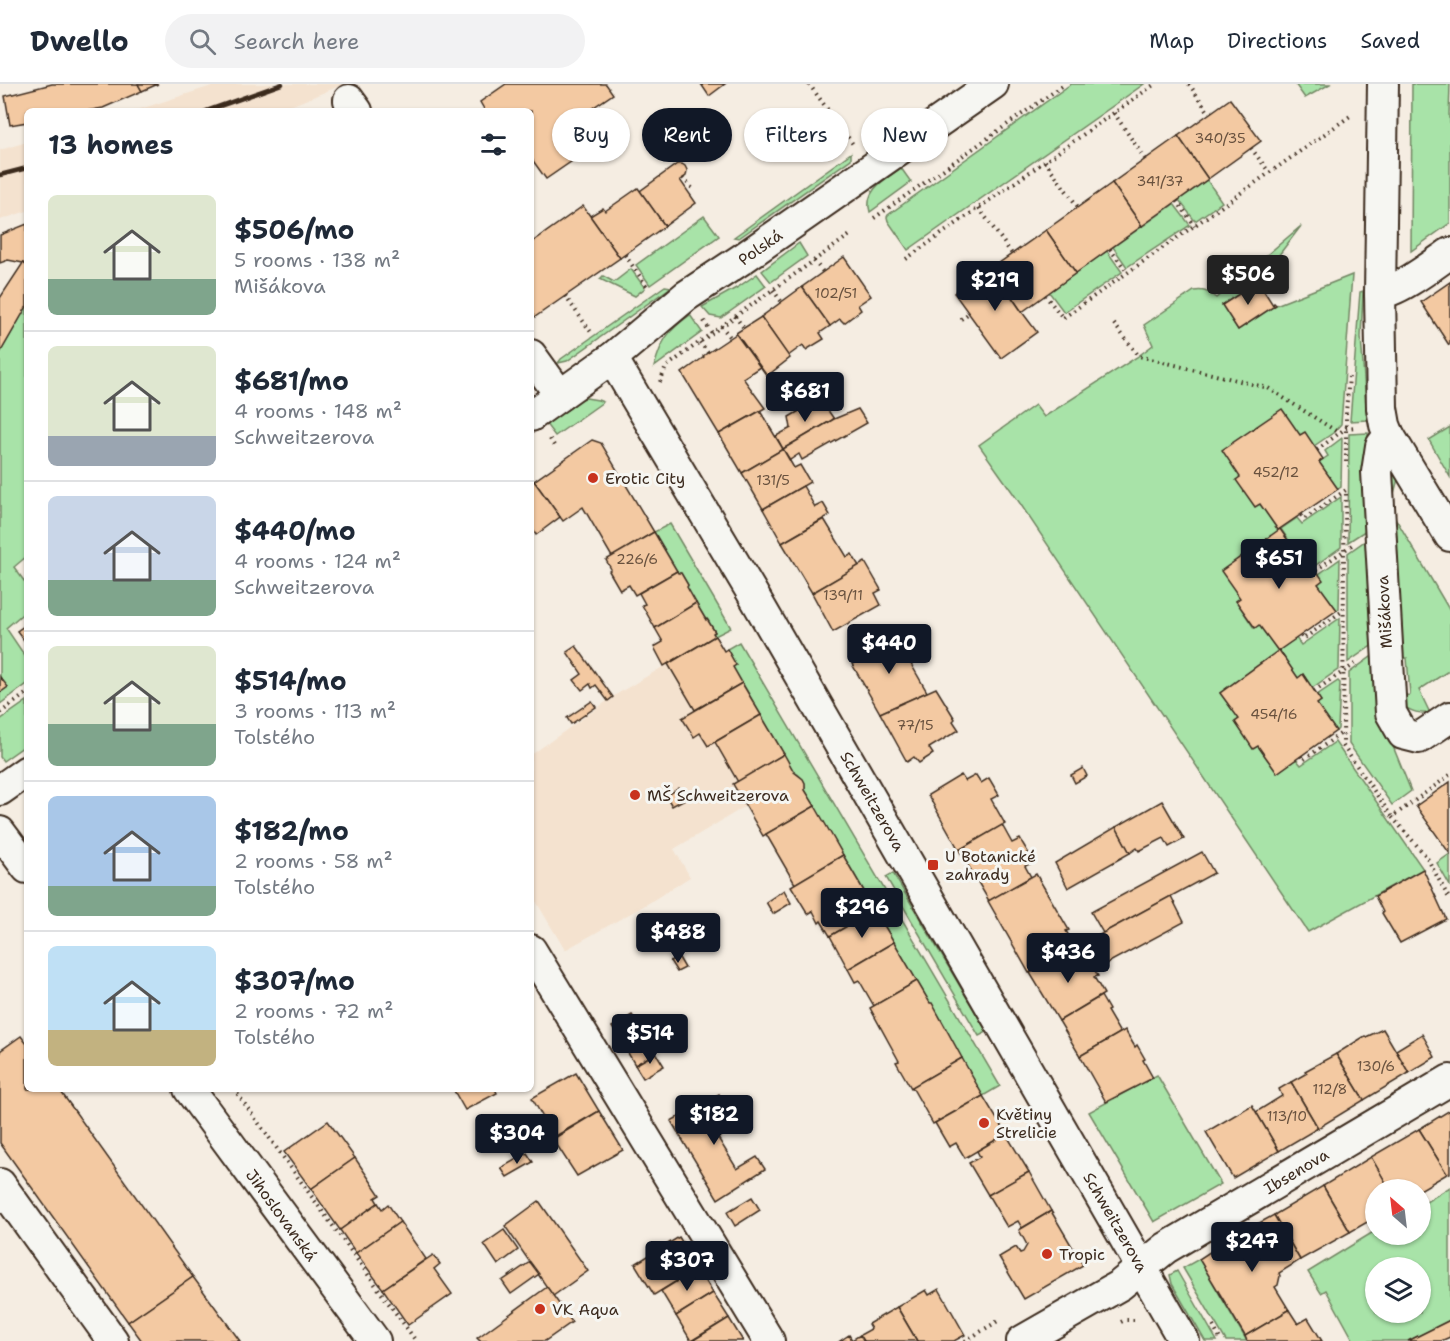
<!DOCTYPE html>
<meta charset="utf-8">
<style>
:root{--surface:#fff;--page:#f2f2f3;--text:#1f2937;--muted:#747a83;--line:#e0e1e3;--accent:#111827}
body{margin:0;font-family:"Shantell Sans",sans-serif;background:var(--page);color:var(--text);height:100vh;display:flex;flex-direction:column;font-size:22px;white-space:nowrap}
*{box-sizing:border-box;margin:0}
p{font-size:20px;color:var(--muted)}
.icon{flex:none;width:33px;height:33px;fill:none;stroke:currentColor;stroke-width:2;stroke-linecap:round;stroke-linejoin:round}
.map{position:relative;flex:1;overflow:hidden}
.side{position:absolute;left:24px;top:24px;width:510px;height:984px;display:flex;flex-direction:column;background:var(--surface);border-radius:9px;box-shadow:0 2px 4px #0004}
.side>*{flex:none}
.top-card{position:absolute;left:552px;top:24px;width:570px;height:54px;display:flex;gap:12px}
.needle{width:39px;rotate:332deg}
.fabs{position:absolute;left:1365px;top:1095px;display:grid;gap:12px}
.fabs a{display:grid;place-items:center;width:66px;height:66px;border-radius:50%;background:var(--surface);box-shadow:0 2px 4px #0004;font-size:30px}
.price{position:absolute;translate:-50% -51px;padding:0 14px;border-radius:6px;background:var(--accent);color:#fff;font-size:20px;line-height:39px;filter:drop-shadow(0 2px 3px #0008)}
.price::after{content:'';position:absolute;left:50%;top:36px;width:18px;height:14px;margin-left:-9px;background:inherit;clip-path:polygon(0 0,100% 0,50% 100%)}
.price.selected{background:#222;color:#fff}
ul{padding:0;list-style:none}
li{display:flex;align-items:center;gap:18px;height:150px;padding:0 24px}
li+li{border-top:2px solid var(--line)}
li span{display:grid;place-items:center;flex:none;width:168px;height:120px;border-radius:9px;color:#555}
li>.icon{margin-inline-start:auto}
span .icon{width:72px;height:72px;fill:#fffc;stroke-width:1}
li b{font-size:26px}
h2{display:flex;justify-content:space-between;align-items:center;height:72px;padding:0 24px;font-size:26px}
.chip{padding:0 21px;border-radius:27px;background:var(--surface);box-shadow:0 2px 4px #0004;font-size:21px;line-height:54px}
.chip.selected{background:var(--accent);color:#fff}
header{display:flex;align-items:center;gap:36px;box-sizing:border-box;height:84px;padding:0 30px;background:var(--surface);border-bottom:2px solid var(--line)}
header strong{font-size:28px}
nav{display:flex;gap:33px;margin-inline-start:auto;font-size:21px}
.search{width:420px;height:54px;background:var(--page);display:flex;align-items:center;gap:15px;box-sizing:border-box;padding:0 21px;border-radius:33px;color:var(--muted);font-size:22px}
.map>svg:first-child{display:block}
.built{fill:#f4e2cf}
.green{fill:#a8e3a8;stroke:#728663;stroke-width:1.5;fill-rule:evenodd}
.building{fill:#f3c9a2;stroke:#3b2a1e;stroke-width:1.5}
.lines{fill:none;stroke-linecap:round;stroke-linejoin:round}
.minor-casing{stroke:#3b2a1e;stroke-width:34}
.path{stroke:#3b2a1e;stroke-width:4;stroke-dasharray:1.5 4.5;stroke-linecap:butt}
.minor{stroke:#f6f6f2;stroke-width:30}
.rail{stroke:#3b2a1e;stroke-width:4.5}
.poi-dot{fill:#c8321e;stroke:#f6f6f2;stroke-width:2}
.labels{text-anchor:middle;stroke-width:6;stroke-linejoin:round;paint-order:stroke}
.number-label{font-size:14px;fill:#69523f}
.street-label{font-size:16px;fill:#3b2a1e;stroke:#f6f6f2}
.poi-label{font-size:16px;fill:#3b2a1e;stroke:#f6f6f2;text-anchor:start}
</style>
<header>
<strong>Dwello</strong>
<div class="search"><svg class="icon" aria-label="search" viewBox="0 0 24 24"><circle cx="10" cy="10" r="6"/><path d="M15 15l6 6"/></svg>Search here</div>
<nav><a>Map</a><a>Directions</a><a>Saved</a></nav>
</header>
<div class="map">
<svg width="1450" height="1257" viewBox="0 0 1450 1257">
<rect width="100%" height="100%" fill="#f5ede2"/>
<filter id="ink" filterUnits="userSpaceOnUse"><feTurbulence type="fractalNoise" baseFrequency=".0167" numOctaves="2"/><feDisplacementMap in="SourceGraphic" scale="12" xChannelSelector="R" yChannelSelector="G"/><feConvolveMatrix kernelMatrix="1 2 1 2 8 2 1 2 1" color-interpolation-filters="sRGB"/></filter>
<g filter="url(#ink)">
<g class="built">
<path d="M218,0H348L342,1L278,27H134Z"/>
<path d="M27,58V127L0,136V66Z"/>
<path d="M715,552L724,566L727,565L736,581L733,583L742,599L683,634L694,652L700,649L715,658L738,698L733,701L746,722L674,765L690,793L647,820L565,866L531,809V671L617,610Z"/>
</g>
<g class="green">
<path d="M1071,0H1144L908,166L888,137L887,133L888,131Z"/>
<path d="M1295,0H1330L1305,14Z"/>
<path d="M1412,0H1450L1449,34H1450V139L1411,167Z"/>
<path d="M851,69V75L739,154L734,153Z"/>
<path d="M901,84L911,98L870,128C863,106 886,95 901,84Z"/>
<path d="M1207,96L1222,118L1195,137L1179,116Z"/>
<path d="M1174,120L1190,141L1127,183L1113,163Z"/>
<path d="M704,132L719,152L650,201L636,181Z"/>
<path d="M1301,142L1259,197L1222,221L1238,246L1276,221L1352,191L1341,340L1333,349L1314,362L1260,420L1278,446L1240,514L1236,517L1254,544L1259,541L1278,567L1220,609L1239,635L1235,638L1253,664L1258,662L1277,689L1296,675L1301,681L1335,658L1423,785L1308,848L1013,409L979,361L1035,321L1044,333L1137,273L1153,261L1144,241L1194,207C1204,205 1208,208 1216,214Z"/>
<path d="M799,159L807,172L771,198L762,187Z"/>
<path d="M1107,167L1122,188L1064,228L1049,208Z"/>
<path d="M631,185L645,204L635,212L600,195L603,192L614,198Z"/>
<path d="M757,190L766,202L721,234L710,232L702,223L738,203Z"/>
<path d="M665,202L671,203L567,277L558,279L561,275Z"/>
<path d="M1363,207L1361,253L1367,336L1350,337L1360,208Z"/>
<path d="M27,222V472L14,483L27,501V526L6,544L27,575V600L0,620V269Z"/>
<path d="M690,231L702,248L654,283C662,255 667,248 690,231Z"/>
<path d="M586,314L598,316L603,318L555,352L545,339L581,315Z"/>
<path d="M1450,343V393L1429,356Z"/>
<path d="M1368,349L1371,443L1348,458L1349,350Z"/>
<path d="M1342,354L1341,403L1338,405L1319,378L1328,372L1325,367Z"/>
<path d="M1392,386L1396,387L1399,391L1390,425L1450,527V586L1419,606L1430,629C1415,630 1403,626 1397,612L1410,611L1407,574L1394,575L1386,402L1387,388Z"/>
<path d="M1341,413V463L1313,483L1299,472L1281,445L1297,434L1302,440Z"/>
<path d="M670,440L731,544L715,552L713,549L715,548L708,536H706L687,504L688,501L681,489H678L654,448Z"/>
<path d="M1372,452L1377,558L1348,578V469Z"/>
<path d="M1340,475L1339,525L1337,526L1318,500L1319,490Z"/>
<path d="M1340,534L1339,585L1312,604L1303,590L1298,594L1279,566L1296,554L1301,561Z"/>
<path d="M739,558L1000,1002L983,1012L944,944L945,942L932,920H930L805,706C806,697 802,692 794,688L733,583L736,581L727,565Z"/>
<path d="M1378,568L1382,635L1411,707L1392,721L1349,660V589Z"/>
<path d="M1338,597L1340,599L1338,645L1336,647L1317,620L1321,617L1317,611Z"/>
<path d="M27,617V660L3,677L0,673V636Z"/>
<path d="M1450,770V802L1437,779Z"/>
<path d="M893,789L987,948L979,952L886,793Z"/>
<path d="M1157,991L1221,1100L1154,1138L1089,1028Z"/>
<path d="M1450,1103V1236L1408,1257H1354L1326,1206L1321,1209L1308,1188L1375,1147L1376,1150H1420L1421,1121ZM1376,1184H1420V1228H1376Z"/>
<path d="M1199,1175L1247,1257H1226L1183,1184Z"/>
<path d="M1177,1187L1217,1257H1205L1172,1200L1170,1191Z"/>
</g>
<g class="building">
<path d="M52,0H138L142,7L103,24L86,27H27V38L10,41L5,12Z"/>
<path d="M138,0H158L142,7Z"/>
<path d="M506,0H606L613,10L557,48L575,75L546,95L531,74V27H482L484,25L480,18Z"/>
<path d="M701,0H725L709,12Z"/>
<path d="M1230,15L1261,57L1208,95L1178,52Z"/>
<path d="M1178,52L1208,95L1142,142L1112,99Z"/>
<path d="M677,80H682L685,82L687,86L686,92L680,96L696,119L665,142L640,107Z"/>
<path d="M1112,99L1142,142L1076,189L1046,146Z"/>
<path d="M638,104L665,142L620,174L590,132L603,124L605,127Z"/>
<path d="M583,122L620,174L535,233L531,227V159Z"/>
<path d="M27,140V182L23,179L8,176L0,179V151Z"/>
<path d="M1046,146L1076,189L1022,228L992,184Z"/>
<path d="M844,173L871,212L858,221L861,226L844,239L840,235L830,242L802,203Z"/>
<path d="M23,179L27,182V222L0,269V214Z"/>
<path d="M991,183L1022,228L1037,248L1001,274L954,209Z"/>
<path d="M1259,197L1261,198L1259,199L1273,221L1274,219L1276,221L1238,246L1222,221Z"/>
<path d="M1450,198V260L1449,261L1421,218Z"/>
<path d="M802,203L830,242L820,249L824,255L806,266L803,261L788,272L761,233Z"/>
<path d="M761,233L790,274L767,292L736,249Z"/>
<path d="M736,250L760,283L743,294L765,324L719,350L682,289L704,273L703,272Z"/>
<path d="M809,299L820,315L797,328L787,311Z"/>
<path d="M820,315L834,335L783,365L776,352L791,344L789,333Z"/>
<path d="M858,325L867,339L802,376L799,370L790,376L783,365L834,335Z"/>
<path d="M1282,325L1300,351L1305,348L1323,375L1319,378L1338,405L1278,446L1260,420L1255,423L1236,396L1240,393L1222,366Z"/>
<path d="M760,327L783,365L742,389L719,350Z"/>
<path d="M592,356L601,359L654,448L612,473L583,423L563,437L534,397Z"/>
<path d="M783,365L794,384L800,381L810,398L763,425L742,389Z"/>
<path d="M534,397L560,433L536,451L531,443V400Z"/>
<path d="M803,402L815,423L823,419L830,431L782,459L763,425Z"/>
<path d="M824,435L847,473L852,470L859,482L812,509L782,459Z"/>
<path d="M1280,445L1299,472L1304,469L1323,496L1318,500L1337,526L1278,567L1259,541L1255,544L1236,517L1240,514L1221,487Z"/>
<path d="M654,448L677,487L635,511L629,501L620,506L609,487L611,485L606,476Z"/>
<path d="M865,478L881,506L875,509L881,521L833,548L812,509Z"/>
<path d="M677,487L678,489H681L688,501L687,503L696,519L655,544L642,521L645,520L639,509Z"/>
<path d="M696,519L706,536L707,535L715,548L713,549L715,552L664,582L654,563L663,558L655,544Z"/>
<path d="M27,540V560L17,547Z"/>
<path d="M715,552L724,567L727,565L736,581L733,583L742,599L695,626L668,580Z"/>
<path d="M884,553L888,559L896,554L927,608L880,629L852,580L872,568L868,561Z"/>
<path d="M576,562L613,613L608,617L596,601L592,604L590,600L582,606L574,596L582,590L567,568Z"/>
<path d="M1279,566L1298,594L1303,590L1321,617L1317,620L1336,647L1277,689L1258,662L1253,665L1235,638L1239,635L1220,609Z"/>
<path d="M0,593L8,603L1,608L0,607Z"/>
<path d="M742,599L761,631L708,662L700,649L694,653L682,634Z"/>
<path d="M936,604L955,635L953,637L959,646L929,664L933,670L919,679L914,673L907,678L880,629Z"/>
<path d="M592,617L596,623L571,640L567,634Z"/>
<path d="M761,631L784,670L738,698L715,658Z"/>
<path d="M784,670L794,688L803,695L805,699V706L815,722L763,752L733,700Z"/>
<path d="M1083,684L1087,692L1075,699L1071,691Z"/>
<path d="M961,691L965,697L976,691L981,699L989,694L999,711L991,715L1005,740L959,766L928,711Z"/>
<path d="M1450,698V770L1416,722Z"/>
<path d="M679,704L685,715L672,722L666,712Z"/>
<path d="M1162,717L1184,755L1169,763L1164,754L1139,767L1137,764L1130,769L1116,743Z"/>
<path d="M815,722L843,771L795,800L766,750Z"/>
<path d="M1002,741L1012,759L1020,755L1034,778L1025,782L1031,793L989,817L959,766Z"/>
<path d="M1116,743L1130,769L1068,804L1055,779Z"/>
<path d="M1202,768L1214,789L1103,849L1091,828Z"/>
<path d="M843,771L875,826L830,852L821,837L819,839L813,827L808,830L791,802Z"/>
<path d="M1423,785L1446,835L1400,859L1382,829L1383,828L1375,812Z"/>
<path d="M1036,790L1069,846L1066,847L1076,864L1029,889L988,817Z"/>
<path d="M784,806L791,819L773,830L766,818Z"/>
<path d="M1171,812L1184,838L1104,881L1090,856Z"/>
<path d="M875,826L894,858L848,885L830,852Z"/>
<path d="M894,858L917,897L874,922L859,896L855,898L848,885Z"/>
<path d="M1076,864L1086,880L1090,878L1098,892L1094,893L1104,910L1059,937L1030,889Z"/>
<path d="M678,872L685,884L677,888L670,877Z"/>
<path d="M917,897L930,919H932L962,974L911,1004L896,978L899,977L870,924Z"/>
<path d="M1101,912L1109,926L1107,927L1120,949L1080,972L1059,937Z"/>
<path d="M632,931L640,943L620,956L612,943Z"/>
<path d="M640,943L648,956L628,969L620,956Z"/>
<path d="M1383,945L1409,989L1364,1016L1336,970L1365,952L1366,953Z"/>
<path d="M1125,946L1135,963L1137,961L1145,975L1143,976L1153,994L1106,1018L1080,972Z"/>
<path d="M1422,950L1435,973L1409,989L1396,966Z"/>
<path d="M21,952L27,960V1005H59L193,1193L128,1238L0,1059V967Z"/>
<path d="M648,956L656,969L635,981L628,969Z"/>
<path d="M656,969L664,982L643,994L635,981Z"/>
<path d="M1336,970L1364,1016L1318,1044L1291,998L1307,989L1305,987Z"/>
<path d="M962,974L983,1012L933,1040L912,1003Z"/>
<path d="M576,989L599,1027L554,1053L532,1014Z"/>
<path d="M1291,998L1318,1044L1279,1067L1256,1028L1282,1012L1279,1005Z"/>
<path d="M453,1005H495L497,1009L465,1026Z"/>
<path d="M719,1010L738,1041L718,1054L737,1085L757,1073L765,1085L718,1115L671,1037Z"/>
<path d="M983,1012L1006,1050L965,1074L956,1059L949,1063L935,1039Z"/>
<path d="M1252,1021L1279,1067L1233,1094L1206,1048Z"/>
<path d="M1450,1026V1089L1447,1090L1419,1045Z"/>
<path d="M599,1027L623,1066L577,1092L553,1055Z"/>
<path d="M328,1037L355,1074L311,1105L284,1068Z"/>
<path d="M1419,1045L1447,1090L1420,1106H1390L1371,1073Z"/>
<path d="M1006,1050L1029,1088L988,1111L969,1079L980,1073L977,1067Z"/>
<path d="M527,1069L533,1078L507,1093L501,1084Z"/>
<path d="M1371,1073L1390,1106H1376V1133L1350,1148L1323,1102Z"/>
<path d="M355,1074L380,1111L375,1114L378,1119L340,1146L311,1105Z"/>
<path d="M1029,1088L1051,1127L1022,1144L1018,1137L1007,1143L988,1111Z"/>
<path d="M1323,1102L1350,1148L1300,1176L1274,1131Z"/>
<path d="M752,1113L760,1126L735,1142L727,1128Z"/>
<path d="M539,1117L588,1187L553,1212L505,1142Z"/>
<path d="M378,1119L382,1125L388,1120L400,1138L356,1169L340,1146Z"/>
<path d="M1051,1127L1083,1181L1024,1215L999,1173L1016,1163L1020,1169L1023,1168L1027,1161L1019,1146Z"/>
<path d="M1274,1131L1300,1176L1279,1189L1280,1192L1278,1201L1275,1203L1289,1226L1245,1252L1199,1175L1228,1156Z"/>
<path d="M400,1138L426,1175L383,1205L356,1169Z"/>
<path d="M504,1146L518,1166L498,1181L484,1160Z"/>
<path d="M679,1153L698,1184L654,1211L635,1180Z"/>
<path d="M433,1171L440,1180L434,1185L452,1210L408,1241L383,1205Z"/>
<path d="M530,1178L539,1190L511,1210L502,1197Z"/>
<path d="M698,1184L713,1209L676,1232L661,1207Z"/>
<path d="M193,1193L240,1257H142L128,1238Z"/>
<path d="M547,1203L572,1238L545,1257H480L477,1254Z"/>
<path d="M939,1205L965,1251L954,1257H917L897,1223L926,1206L929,1211Z"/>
<path d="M713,1209L729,1234L691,1257L676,1232Z"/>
<path d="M897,1223L917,1257H864L860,1251L871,1245L868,1240Z"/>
<path d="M1289,1226L1298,1240L1308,1234L1322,1257H1247L1245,1252Z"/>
<path d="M729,1234L743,1257H692Z"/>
<path d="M1450,1236V1253L1441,1257H1408Z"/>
<path d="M849,1251L852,1256L860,1251L864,1257H840Z"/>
</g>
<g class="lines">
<g class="minor-casing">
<g id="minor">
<path d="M1383,0L1380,209L1382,324L1385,341L1389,351L1450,452"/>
<path d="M349,16L357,27"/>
<path d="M1380,209C1398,208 1434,180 1450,169"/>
<path d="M531,271L560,311"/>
<path d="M612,274L751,507L1184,1257"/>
<path d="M531,332L612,274L686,212L742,175L993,0"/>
<path d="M1389,351L1381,362L1377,388L1391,629L1403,650L1419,654L1450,633"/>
<path d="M0,706L27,687"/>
<path d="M0,748L27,784"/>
<path d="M531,866L769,1257"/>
<path d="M189,1005L375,1257"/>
<path d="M0,1100L113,1257"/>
<path d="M1022,1257L1120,1201L1166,1164L1450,996"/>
</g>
</g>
<g class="path">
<path d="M809,0L855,63"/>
<path d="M1189,0L1209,29"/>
<path d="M1114,29L1145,75"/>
<path d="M1251,64L1269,88"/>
<path d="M1045,77L1078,123"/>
<path d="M683,94L692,104"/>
<path d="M1177,117L1195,142"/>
<path d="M979,124L1012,170"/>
<path d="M874,134L1065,0"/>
<path d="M1110,165L1128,189"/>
<path d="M625,171L648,204"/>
<path d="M906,175L1155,0"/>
<path d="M814,177L823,188"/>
<path d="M773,206L781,217"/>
<path d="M1045,211L1063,234L1353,30"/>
<path d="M565,212L591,248"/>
<path d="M735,232L743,243"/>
<path d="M961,235L969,229"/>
<path d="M704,237L712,249"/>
<path d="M1114,240L1139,272L1268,304L1339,349"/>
<path d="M721,242L731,254"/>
<path d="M700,258L708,269"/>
<path d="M660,298L666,283L712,249L850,151"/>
<path d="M550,355L555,363"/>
<path d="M1317,366L1346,344L1356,343"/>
<path d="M1346,378V328L1349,293"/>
<path d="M1346,410L1344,467L1343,662L1392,733"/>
<path d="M1301,431L1304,435L1346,406"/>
<path d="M1316,486L1352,461"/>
<path d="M1301,552L1303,555L1344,526"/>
<path d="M1314,607L1358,578"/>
<path d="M0,629L27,609"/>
<path d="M1301,672L1303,676L1343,648"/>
<path d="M1450,691L1392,733L1426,772L1450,816"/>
<path d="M234,1005L416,1257"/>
<path d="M1121,1238L1125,1236H1137"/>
<path d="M1213,1242L1221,1257"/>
<path d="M965,1257L998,1237"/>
</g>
<use href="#minor" class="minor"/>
<g class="rail">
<path d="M206,27L282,0"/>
<path d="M0,91L27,84"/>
</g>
</g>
</g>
<g class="poi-dot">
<circle cx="593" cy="394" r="6"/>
<circle cx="635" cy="711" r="6"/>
<rect x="927" y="775" width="12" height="12" rx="3"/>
<circle cx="984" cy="1039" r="6"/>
<circle cx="1047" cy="1170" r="6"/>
<circle cx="540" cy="1225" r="6"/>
</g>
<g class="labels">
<g class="number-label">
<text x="1220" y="59">340/35</text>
<text x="1160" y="102">341/37</text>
<text x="836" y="214">102/51</text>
<text x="1276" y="393">452/12</text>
<text x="773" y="401">131/5</text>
<text x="637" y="480">226/6</text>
<text x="843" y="516">139/11</text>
<text x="1274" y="635">454/16</text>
<text x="915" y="646">77/15</text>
<text x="1376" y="987">130/6</text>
<text x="1330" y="1010">112/8</text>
<text x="1287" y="1037">113/10</text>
</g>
<g class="street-label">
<text transform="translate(760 163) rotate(-35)" y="6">Polská</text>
<text transform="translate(1384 528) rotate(-93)" y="6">Mišákova</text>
<text transform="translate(873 717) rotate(60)" y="6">Schweitzerova</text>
<text transform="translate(1296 1087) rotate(-31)" y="6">Ibsenova</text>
<text transform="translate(282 1131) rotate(54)" y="6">Jihoslovanská</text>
<text transform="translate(1116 1138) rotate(60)" y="6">Schweitzerova</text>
</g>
<g class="poi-label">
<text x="605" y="400">Erotic City</text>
<text x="647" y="717">MŠ Schweitzerova</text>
<text x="945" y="778">U Botanické<tspan x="945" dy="18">zahrady</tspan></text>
<text x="996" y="1036">Květiny<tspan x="996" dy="18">Strelicie</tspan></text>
<text x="1059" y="1176">Tropic</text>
<text x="552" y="1231">VK Aqua</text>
</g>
</g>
</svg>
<div class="fabs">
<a><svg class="needle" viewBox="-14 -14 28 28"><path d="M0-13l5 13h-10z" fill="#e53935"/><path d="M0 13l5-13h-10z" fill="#747a83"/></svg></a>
<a><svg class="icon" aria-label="layers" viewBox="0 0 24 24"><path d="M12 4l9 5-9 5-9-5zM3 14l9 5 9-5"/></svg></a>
</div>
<b class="price selected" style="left:1248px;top:222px">$506</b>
<b class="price" style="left:995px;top:228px">$219</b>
<b class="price" style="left:805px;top:339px">$681</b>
<b class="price" style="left:1279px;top:506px">$651</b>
<b class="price" style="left:889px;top:591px">$440</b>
<b class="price" style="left:862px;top:855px">$296</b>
<b class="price" style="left:678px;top:880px">$488</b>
<b class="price" style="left:1068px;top:900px">$436</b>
<b class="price" style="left:650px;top:981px">$514</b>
<b class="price" style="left:714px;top:1062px">$182</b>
<b class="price" style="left:517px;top:1081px">$304</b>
<b class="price" style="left:1252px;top:1189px">$247</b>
<b class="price" style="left:687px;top:1208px">$307</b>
<div class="top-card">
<a class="chip">Buy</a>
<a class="chip selected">Rent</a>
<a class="chip">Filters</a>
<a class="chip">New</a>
</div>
<section class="side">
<h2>13 homes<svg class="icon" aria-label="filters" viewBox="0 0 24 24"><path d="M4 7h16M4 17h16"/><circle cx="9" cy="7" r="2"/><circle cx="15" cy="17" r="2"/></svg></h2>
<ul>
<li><span style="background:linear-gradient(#dfe7d0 70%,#7fa58c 0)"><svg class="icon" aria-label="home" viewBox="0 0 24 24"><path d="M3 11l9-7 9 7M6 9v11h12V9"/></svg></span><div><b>$506/mo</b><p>5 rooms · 138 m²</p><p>Mišákova</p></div></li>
<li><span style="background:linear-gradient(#dfe7d0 75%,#9aa5b1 0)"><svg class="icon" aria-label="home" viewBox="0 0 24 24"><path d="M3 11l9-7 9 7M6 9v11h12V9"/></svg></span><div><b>$681/mo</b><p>4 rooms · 148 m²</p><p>Schweitzerova</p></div></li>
<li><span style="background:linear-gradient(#c9d6e8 70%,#7fa58c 0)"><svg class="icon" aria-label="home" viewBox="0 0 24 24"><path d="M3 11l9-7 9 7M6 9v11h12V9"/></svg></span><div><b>$440/mo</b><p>4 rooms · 124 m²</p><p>Schweitzerova</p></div></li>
<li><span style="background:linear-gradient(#dfe7d0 65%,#7fa58c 0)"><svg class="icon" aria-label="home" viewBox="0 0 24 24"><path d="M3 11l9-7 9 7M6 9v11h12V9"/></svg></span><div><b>$514/mo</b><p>3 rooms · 113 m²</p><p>Tolstého</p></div></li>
<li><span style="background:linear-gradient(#a9c7e8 75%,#7fa58c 0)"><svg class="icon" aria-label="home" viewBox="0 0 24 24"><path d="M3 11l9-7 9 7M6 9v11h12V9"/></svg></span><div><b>$182/mo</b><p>2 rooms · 58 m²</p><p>Tolstého</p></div></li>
<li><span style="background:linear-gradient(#bfe0f5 70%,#c2b280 0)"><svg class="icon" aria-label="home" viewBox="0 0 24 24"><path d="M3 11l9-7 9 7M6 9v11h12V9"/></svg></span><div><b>$307/mo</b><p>2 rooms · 72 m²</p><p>Tolstého</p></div></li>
</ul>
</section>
</div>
